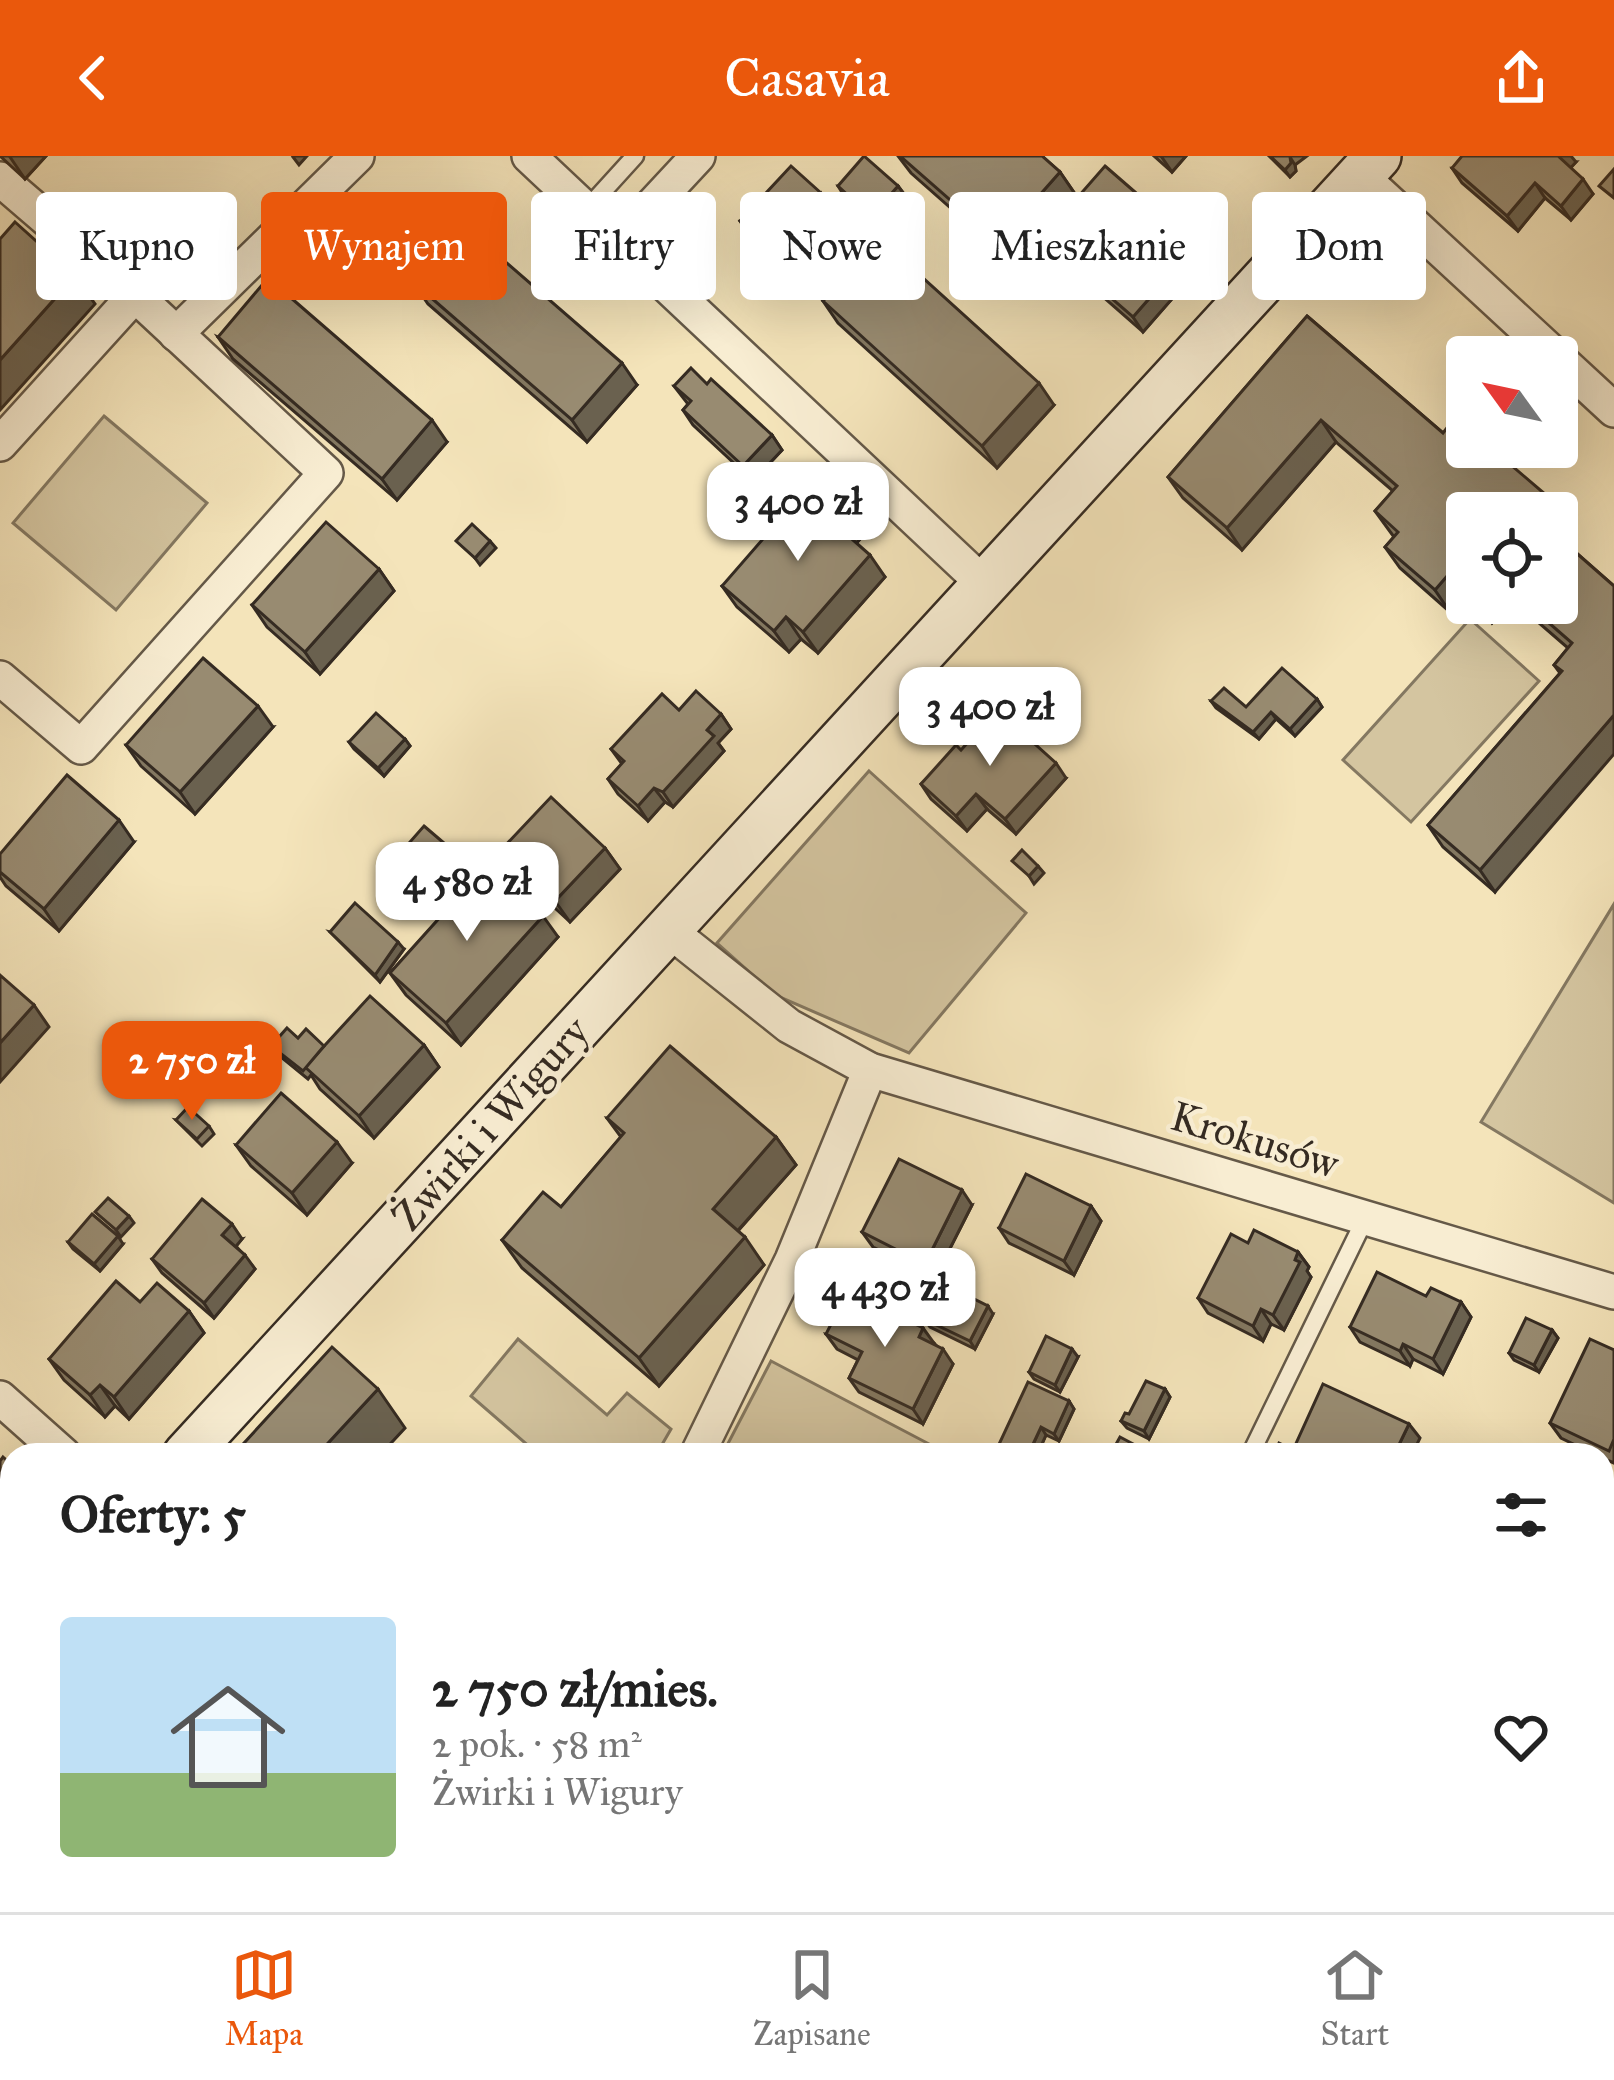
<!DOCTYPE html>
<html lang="pl">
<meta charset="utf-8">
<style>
:root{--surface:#fff;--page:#f6f6f6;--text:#222;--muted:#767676;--line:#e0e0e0;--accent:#ea580c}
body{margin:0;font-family:"IM FELL Great Primer",serif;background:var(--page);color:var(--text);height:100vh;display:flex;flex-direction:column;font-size:45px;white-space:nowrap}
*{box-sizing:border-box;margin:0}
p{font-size:39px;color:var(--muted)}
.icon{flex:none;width:66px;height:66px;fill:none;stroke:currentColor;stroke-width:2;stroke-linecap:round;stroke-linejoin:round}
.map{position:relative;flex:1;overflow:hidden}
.panel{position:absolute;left:0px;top:1287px;width:1614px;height:471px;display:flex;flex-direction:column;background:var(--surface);border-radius:36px 36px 0 0;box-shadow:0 12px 48px #0002}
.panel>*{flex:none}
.top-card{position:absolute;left:36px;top:36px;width:1542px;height:108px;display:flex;gap:24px}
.needle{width:78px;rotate:303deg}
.tools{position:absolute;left:1446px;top:180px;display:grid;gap:24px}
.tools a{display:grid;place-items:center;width:132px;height:132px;border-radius:12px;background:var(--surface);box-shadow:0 12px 48px #0002;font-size:60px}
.price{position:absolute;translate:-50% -102px;padding:0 27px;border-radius:24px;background:#fff;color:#222;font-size:39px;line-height:78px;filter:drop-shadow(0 3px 6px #0008)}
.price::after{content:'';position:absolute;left:50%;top:72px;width:36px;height:27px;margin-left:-18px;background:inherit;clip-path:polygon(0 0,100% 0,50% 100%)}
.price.selected{background:var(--accent);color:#fff}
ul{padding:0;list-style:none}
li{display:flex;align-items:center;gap:36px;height:300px;padding:0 60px}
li+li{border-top:3px solid var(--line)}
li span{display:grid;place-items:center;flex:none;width:336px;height:240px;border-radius:12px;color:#555}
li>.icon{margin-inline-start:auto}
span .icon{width:144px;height:144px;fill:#fffc;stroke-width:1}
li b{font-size:51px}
h2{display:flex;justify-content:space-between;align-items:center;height:144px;padding:0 60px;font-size:51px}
.chip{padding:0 42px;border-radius:12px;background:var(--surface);box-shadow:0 12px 48px #0002;font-size:42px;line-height:108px}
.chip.selected{background:var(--accent);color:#fff}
header{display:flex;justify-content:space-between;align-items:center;height:156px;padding:0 60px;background:var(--accent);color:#fff;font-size:54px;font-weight:600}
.dock{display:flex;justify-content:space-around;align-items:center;height:168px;border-top:3px solid var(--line);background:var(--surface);font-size:33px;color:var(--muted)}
.dock a{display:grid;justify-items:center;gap:6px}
.dock .selected{color:var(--accent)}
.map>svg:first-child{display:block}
.green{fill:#d4c5a0;stroke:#847861;stroke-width:3}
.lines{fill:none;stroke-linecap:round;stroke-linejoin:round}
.lane-casing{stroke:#655948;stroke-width:21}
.street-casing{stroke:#655948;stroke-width:38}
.secondary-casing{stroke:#352b22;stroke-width:50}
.path{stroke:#352b22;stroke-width:8;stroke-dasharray:3 6;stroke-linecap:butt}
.lane{stroke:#f8edd2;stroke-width:16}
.street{stroke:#f8edd2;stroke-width:33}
.secondary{stroke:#f8edd2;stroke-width:45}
.wall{fill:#837861;stroke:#352b22;stroke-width:3}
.shaded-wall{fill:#6a614f;stroke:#352b22;stroke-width:3}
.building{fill:#988b71;stroke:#352b22;stroke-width:3}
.labels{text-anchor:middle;stroke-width:9;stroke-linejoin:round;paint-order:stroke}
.street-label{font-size:42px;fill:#352b22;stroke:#f8edd2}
</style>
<header><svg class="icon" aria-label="back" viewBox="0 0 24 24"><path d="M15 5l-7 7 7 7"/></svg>Casavia<svg class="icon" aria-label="share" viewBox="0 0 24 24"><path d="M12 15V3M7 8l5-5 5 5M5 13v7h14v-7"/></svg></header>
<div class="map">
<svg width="1614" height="1756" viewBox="0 0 1614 1756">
<rect width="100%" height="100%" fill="#f4e4ba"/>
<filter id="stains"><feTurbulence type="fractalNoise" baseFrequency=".00167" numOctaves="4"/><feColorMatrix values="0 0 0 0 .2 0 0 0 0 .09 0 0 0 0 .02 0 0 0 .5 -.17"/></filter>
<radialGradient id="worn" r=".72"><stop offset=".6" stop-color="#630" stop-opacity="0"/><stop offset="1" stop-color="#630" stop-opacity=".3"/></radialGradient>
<g class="green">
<path d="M104,260L207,347L116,454L13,367Z"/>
<path d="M1470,463L1539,525L1411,666L1343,604Z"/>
<path d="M869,615L1026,757L909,897L775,839L717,787Z"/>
<path d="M1614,748V1047L1481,966Z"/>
<path d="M518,1183L607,1259L627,1237L671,1273L656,1299H539L471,1240Z"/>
<path d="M771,1205L950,1299H722Z"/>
</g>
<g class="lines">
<g class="lane-casing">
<g id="lane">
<path d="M586,54L635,0"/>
<path d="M1250,1299L1365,1063"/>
</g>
</g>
<g class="street-casing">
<g id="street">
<path d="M529,0L985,429"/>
<path d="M1361,20L1614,254"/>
<path d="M0,23L135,139"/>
<path d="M619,85L698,0"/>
<path d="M176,178L357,0"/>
<path d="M0,288L135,139L326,317L81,591L0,522"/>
<path d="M666,772L789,870L870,914L1614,1136"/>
<path d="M0,1242L64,1299"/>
<path d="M697,1299L792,1104L870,914"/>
<path d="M486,1746L507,1756"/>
</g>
</g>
<g class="secondary-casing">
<g id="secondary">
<path d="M186,1299L1378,0"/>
<path d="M0,1509L12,1495"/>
</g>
</g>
<path class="path" d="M221,1756L223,1746"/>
<use href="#lane" class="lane"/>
<use href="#street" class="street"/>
<use href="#secondary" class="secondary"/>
</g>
<g class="wall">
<path d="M0,0H46L25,23Z"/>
<path d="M898,0H1042L1060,16L1075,38L1014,108L911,17Z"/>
<path d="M1154,0H1186L1172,16Z"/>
<path d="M1269,0H1307L1295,9L1296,15L1290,21Z"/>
<path d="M1576,6L1570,12L1593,38L1571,64L1545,42L1518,75L1462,27L1452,12Z"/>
<path d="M838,30H898L904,38L890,54L882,47L869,61L843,38Z"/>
<path d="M826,45L776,100L745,73L740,65Z"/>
<path d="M1042,82L1196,89L1206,104L1143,176L1053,97Z"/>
<path d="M413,126L637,229L587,286L428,148Z"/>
<path d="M823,145L1054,249L997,312L838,167Z"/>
<path d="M1307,160L1443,277L1561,361L1467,357V445L1462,441L1450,456L1400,412L1385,391L1394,381L1375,355L1393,335L1336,286L1242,394L1183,342L1168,321Z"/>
<path d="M218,181L447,286L397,344L233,203Z"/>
<path d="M707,228L772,279L782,294L753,325L693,269L683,254L688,248L674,230Z"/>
<path d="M846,360L861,382L856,387L885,421L818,497L801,483L789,496L737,451L722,430Z"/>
<path d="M1557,367L1567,381L1563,385L1614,430L1495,736L1443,691L1428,669L1560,517L1554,509L1568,492L1516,447H1557Z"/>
<path d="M379,413L394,435L320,518L267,471L252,449Z"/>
<path d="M1469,447H1510L1492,467Z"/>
<path d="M1317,543L1322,551L1295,580L1276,563L1259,583L1216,552L1211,545L1246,551Z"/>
<path d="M679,554L721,558L731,573L718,587L724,595L673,651L665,646L648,665L618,638L608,623L622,608L611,593Z"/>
<path d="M273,571L195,658L141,610L126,589Z"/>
<path d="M405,583L410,590L384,620L354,593L349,586Z"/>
<path d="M961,594L1066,622L1016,678L987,653L967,675L931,643L921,628Z"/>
<path d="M134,686L59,775L6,730L0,721V698Z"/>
<path d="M605,692L620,713L570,766L516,716L501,694Z"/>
<path d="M388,711L479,718L558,781L461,889L406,839L390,817L442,760L394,719Z"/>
<path d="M330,776L404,793L380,826Z"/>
<path d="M298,882L324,890L424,889L439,911L374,982L320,933L311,919L308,923L276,897L271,890Z"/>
<path d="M607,962L776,981L796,1009L738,1075L764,1109L659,1230L522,1112L502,1084L561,1051L621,981Z"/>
<path d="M176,964L209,970L214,978L202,990Z"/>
<path d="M236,989L352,1007L307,1059L251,1010Z"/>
<path d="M972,1049L935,1122L873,1091L862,1076Z"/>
<path d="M1091,1050L1101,1065L1074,1119L1009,1087L999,1072Z"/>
<path d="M242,1083L236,1090L255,1113L214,1162L162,1117L152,1103Z"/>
<path d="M68,1086L123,1088L100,1115L73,1093Z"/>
<path d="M1248,1087L1298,1096L1309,1111L1307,1115L1311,1121L1284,1174L1271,1168L1263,1185L1208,1157L1198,1142Z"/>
<path d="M1426,1140L1461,1146L1471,1161L1443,1218L1413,1203L1410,1210L1360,1186L1350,1171Z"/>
<path d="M140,1146L189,1155L204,1177L129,1263L115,1250L105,1261L64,1224L49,1203Z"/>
<path d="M993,1158L975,1193L930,1171L924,1163Z"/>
<path d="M1552,1174L1558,1182L1539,1216L1514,1204L1509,1197Z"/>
<path d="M826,1178L934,1187L953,1208L923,1268L859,1236L849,1222L858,1204L837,1193Z"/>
<path d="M1614,1194V1307L1602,1302V1299H1596L1561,1282L1550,1267Z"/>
<path d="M1078,1201L1060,1236L1034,1223L1029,1216Z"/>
<path d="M1165,1233L1170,1241L1149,1283L1127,1272L1121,1265Z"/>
<path d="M1069,1245L1074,1253L1059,1285L1046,1279L1037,1299H994Z"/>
<path d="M1614,1534V1601L1609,1599L1602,1589V1560Z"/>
<path d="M12,1568V1715L0,1704V1581Z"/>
<path d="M582,1746H651L646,1756H601Z"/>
</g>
<g class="shaded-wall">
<path d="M11,0H46L25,23L10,1Z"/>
<path d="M295,0H307L299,9L293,1Z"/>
<path d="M1161,0H1186L1172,16Z"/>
<path d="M1558,0H1571L1576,6L1567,16Z"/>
<path d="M1290,1L1295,9L1296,15L1290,21L1285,14Z"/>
<path d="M1060,16L1075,38L1014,108L998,86Z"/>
<path d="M1583,23L1593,38L1571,64L1561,50Z"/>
<path d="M1535,27L1545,42L1518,75L1507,60Z"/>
<path d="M898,30L904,38L890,54L884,46Z"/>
<path d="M821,37L826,45L776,100L771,93Z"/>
<path d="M877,39L882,47L869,61L864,54Z"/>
<path d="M1401,74L1406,82L1382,107L1377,100Z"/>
<path d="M1196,89L1206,104L1143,176L1133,161Z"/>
<path d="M75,120L95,148L0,254V204Z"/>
<path d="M622,207L637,229L587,286L572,264Z"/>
<path d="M1039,227L1054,249L997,312L982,290Z"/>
<path d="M432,264L447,286L397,344L382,323Z"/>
<path d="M1321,264L1336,286L1242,394L1227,372Z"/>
<path d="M772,279L782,294L753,325L743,310Z"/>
<path d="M1546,339L1561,361L1557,365V357H1545L1538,348Z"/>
<path d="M846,360L861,382L852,392L837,370Z"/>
<path d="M1557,367L1567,381L1558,390L1557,388Z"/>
<path d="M490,385L496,392L480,409L475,402Z"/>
<path d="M870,399L885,421L818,497L803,476Z"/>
<path d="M379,413L394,435L320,518L305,496Z"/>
<path d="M1447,420L1462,441L1450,456L1435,434Z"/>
<path d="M1478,447H1510L1492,467Z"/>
<path d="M786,461L801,483L789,496L774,475Z"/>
<path d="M1317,543L1322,551L1295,580L1290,573Z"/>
<path d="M258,550L273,571L195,658L180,636Z"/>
<path d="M1271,556L1276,563L1259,583L1253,576Z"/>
<path d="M721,558L731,573L718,587L724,595L673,651L663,636L707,574Z"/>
<path d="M1614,559V598L1495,736L1480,714Z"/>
<path d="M405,583L410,590L384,620L378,612Z"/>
<path d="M1056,607L1066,622L1016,678L1005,663Z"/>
<path d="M654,632L665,646L648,665L638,650Z"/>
<path d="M976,638L987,653L967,675L956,660Z"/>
<path d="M119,664L134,686L59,775L44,753Z"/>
<path d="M605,692L620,713L570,766L555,745Z"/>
<path d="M1038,710L1044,717L1034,728L1029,720Z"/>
<path d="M543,760L558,781L461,889L446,867Z"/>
<path d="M398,786L404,793L380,826L375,819Z"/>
<path d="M34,849L49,871L0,926V887Z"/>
<path d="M424,889L439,911L374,982L359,960Z"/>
<path d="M776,981L796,1009L732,1081L713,1053Z"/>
<path d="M337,986L352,1007L307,1059L292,1037Z"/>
<path d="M962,1034L972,1049L935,1122L925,1108Z"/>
<path d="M1091,1050L1101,1065L1074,1119L1064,1105Z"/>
<path d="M129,1060L134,1067L121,1081L116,1074Z"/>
<path d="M232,1068L242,1083L233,1094L222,1079Z"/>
<path d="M118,1080L123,1088L100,1115L94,1108Z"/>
<path d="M745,1081L764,1109L659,1230L639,1202Z"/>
<path d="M1298,1096L1309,1111L1307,1115L1311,1121L1284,1174L1273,1159Z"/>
<path d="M245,1099L255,1113L214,1162L204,1147Z"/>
<path d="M1461,1146L1471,1161L1443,1218L1433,1203Z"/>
<path d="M988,1150L993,1158L975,1193L970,1185Z"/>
<path d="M1261,1153L1271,1168L1263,1185L1253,1170Z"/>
<path d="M189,1155L204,1177L129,1263L114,1241Z"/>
<path d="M923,1172L934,1187L929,1196L919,1181Z"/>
<path d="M1552,1174L1558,1182L1539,1216L1534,1209Z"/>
<path d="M1403,1188L1413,1203L1410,1210L1400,1195Z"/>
<path d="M943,1193L953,1208L923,1268L913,1253Z"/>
<path d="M1072,1193L1078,1201L1060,1236L1055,1229Z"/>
<path d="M100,1229L115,1250L105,1261L90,1239Z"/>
<path d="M378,1233L405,1272L380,1299H317Z"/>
<path d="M1165,1233L1170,1241L1149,1283L1144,1275Z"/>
<path d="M1069,1245L1074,1253L1059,1285L1054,1278Z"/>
<path d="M1409,1268L1420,1282L1412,1299H1394Z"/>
<path d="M1041,1271L1046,1279L1037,1299H1028Z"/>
<path d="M12,1398V1436L0,1449V1411Z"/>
<path d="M12,1675V1713L0,1696V1688Z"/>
<path d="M371,1746H396L400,1753L397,1756H362Z"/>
<path d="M633,1746H651L646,1756H628Z"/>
</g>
<g class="building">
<path d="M864,0L898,30L884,46L877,39L864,54L838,30Z"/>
<path d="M900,0H1042L1060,16L998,86Z"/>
<path d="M1270,0H1291L1290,1L1291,7L1285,14Z"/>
<path d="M1462,0H1558L1583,23L1561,50L1535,27L1507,60L1452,12Z"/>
<path d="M791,10L821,37L771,93L740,65Z"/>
<path d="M1105,10L1196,89L1133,161L1042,82Z"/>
<path d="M1614,13V42L1599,30Z"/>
<path d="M1385,60L1401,74L1377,100L1362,86Z"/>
<path d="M15,66L75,120L0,204V83Z"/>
<path d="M463,69L622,207L572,264L413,126Z"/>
<path d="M880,83L1039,227L982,290L823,145Z"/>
<path d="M268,122L432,264L382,323L218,181Z"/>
<path d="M1307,160L1443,277L1450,268L1465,281L1467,279V291H1490L1546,339L1538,348L1549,357H1467V437L1447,420L1435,434L1385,391L1398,376L1375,355L1397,330L1321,264L1227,372L1168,321Z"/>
<path d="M691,212L707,228L711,223L772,279L743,310L683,254L691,245L674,230Z"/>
<path d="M810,329L846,360L837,370L870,399L803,476L786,461L774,475L722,430Z"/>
<path d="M326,366L379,413L305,496L252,449Z"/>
<path d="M472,368L490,385L475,402L456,385Z"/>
<path d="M1557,380L1614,430V559L1480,714L1428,669L1562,515L1554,509L1572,487L1526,447H1557Z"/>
<path d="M203,502L258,550L180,636L126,589Z"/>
<path d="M1282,512L1317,543L1290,573L1271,556L1253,576L1211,545L1224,532L1246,551Z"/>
<path d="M696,535L721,558L707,574L714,580L663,636L654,632L638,650L608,623L624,605L611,593L662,538L679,554Z"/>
<path d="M997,554L1056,607L1005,663L976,638L956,660L921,628L956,589L961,594Z"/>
<path d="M376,557L405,583L378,612L349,586Z"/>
<path d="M67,619L119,664L44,753L0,716V698Z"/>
<path d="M551,641L605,692L555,745L501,694Z"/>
<path d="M424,670L479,717L444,758L388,711Z"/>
<path d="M1022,694L1038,710L1029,720L1012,705Z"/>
<path d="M487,709L543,760L446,867L390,817Z"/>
<path d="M355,747L398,786L375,819L330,776Z"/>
<path d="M0,819L34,849L0,887Z"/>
<path d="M370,840L424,889L359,960L305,911Z"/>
<path d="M287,872L298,882L306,873L324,890L303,915L271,890Z"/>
<path d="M670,890L776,981L713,1053L745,1081L639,1202L502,1084L543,1036L561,1051L624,977L607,962Z"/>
<path d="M281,937L337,986L292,1037L236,989Z"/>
<path d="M188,951L209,970L197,983L176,964Z"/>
<path d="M899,1003L962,1034L925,1108L862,1076Z"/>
<path d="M1026,1018L1091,1050L1064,1105L999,1072Z"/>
<path d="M108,1042L129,1060L116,1074L95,1056Z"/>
<path d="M202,1043L232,1068L222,1079L245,1099L204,1147L152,1103Z"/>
<path d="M92,1058L118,1080L94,1108L68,1086Z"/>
<path d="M1254,1074L1298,1096L1295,1104L1300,1106L1273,1159L1261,1153L1253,1170L1198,1142L1231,1078L1248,1087Z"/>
<path d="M1377,1116L1426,1140L1431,1132L1461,1146L1433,1203L1403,1188L1400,1195L1350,1171Z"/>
<path d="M116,1125L140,1146L157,1127L189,1155L114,1241L100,1229L90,1239L49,1203Z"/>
<path d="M942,1127L988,1150L970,1185L924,1163Z"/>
<path d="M848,1135L923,1172L919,1181L943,1193L913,1253L849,1222L862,1196L826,1178Z"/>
<path d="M1526,1162L1552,1174L1534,1209L1509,1197Z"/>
<path d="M1046,1180L1072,1193L1055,1229L1029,1216Z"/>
<path d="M1590,1183L1614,1194V1283L1609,1295L1550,1267Z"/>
<path d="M332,1191L378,1233L317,1299H233Z"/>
<path d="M1146,1225L1165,1233L1144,1275L1121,1265L1125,1257L1129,1258Z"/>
<path d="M1028,1226L1069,1245L1054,1278L1041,1271L1028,1299H994Z"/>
<path d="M1323,1228L1409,1268L1394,1299H1274L1279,1287L1293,1294Z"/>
<path d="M1120,1281L1154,1299H1110Z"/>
<path d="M3,1301L12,1309V1398L0,1411V1305Z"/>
<path d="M1614,1534V1587L1602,1581V1560Z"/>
<path d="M12,1568V1675L0,1688V1581Z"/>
<path d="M1602,1740L1614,1746V1756H1524L1529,1746H1602Z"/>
<path d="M97,1746H165L175,1756H88Z"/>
<path d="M274,1746H371L362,1756H264Z"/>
<path d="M600,1746H633L628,1756H619Z"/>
<path d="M747,1746H773L793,1756H736L738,1751L743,1754Z"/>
<path d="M1140,1746H1228L1239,1753L1237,1756H1135Z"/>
<path d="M1340,1746H1358L1379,1756H1335Z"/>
</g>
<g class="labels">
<g class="street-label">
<text transform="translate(490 967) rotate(-48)" y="15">Żwirki i Wigury</text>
<text transform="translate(1255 983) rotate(17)" y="15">Krokusów</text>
</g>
</g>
<rect width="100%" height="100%" filter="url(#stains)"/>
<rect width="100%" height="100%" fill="url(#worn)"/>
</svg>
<div class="tools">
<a><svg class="needle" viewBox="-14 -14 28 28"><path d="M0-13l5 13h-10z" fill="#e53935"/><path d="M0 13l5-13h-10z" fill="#767676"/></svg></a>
<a><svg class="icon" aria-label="locate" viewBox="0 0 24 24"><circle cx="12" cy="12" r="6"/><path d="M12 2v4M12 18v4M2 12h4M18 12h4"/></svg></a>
</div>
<b class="price" style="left:798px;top:408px">3 400 zł</b>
<b class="price" style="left:990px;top:613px">3 400 zł</b>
<b class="price" style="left:467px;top:788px">4 580 zł</b>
<b class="price selected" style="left:192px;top:967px">2 750 zł</b>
<b class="price" style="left:885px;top:1194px">4 430 zł</b>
<div class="top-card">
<a class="chip">Kupno</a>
<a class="chip selected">Wynajem</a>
<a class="chip">Filtry</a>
<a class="chip">Nowe</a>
<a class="chip">Mieszkanie</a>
<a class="chip">Dom</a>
</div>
<section class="panel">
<h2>Oferty: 5<svg class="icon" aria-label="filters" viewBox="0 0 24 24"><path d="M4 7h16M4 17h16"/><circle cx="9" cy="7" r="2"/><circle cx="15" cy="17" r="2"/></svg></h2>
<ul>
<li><span style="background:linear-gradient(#bfe0f5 65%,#8fb573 0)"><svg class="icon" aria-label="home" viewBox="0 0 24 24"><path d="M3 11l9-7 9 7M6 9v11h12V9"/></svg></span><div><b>2 750 zł/mies.</b><p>2 pok. · 58 m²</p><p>Żwirki i Wigury</p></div><svg class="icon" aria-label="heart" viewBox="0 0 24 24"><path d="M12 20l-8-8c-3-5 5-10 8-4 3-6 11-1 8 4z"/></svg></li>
</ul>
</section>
</div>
<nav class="dock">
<a class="selected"><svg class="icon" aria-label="map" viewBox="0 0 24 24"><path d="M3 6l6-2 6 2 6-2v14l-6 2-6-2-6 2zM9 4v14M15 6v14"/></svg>Mapa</a>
<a><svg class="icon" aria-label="saved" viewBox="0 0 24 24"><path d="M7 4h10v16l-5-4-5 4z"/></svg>Zapisane</a>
<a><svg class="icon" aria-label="home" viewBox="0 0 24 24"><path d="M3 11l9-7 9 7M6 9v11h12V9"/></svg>Start</a>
</nav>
